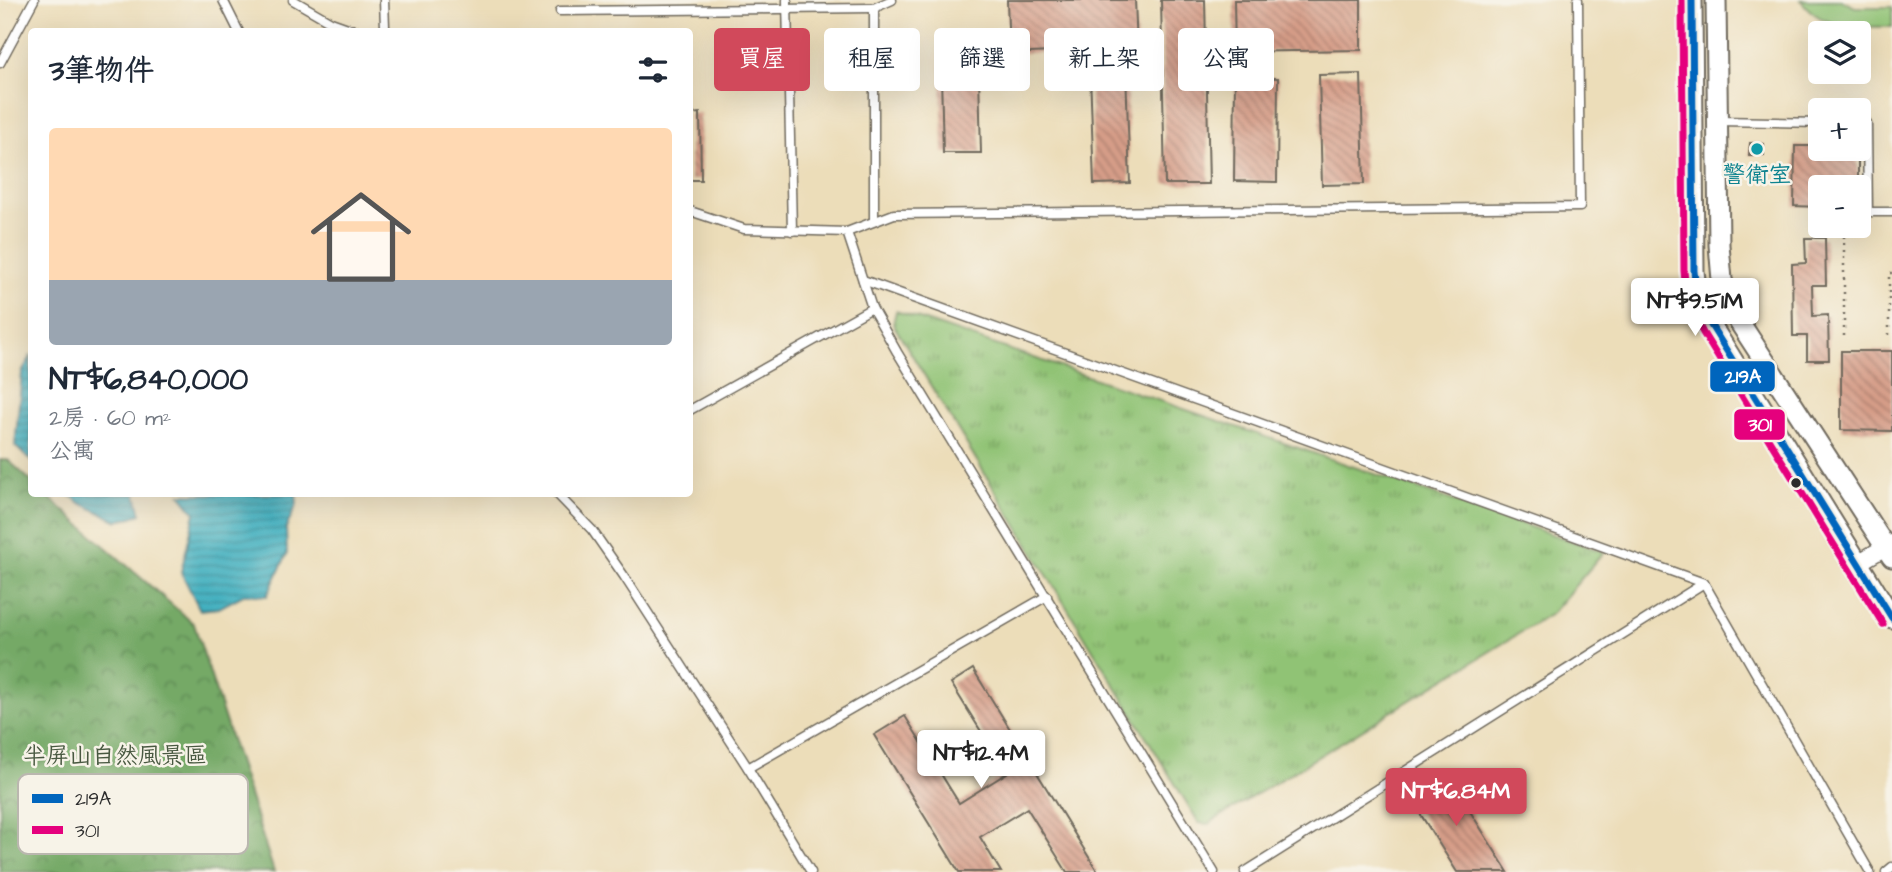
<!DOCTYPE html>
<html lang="zh-TW">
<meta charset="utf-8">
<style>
:root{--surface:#fff;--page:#f2f2f3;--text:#1f2937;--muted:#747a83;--accent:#d1495b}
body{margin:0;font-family:"Architects Daughter","LXGW WenKai TC",sans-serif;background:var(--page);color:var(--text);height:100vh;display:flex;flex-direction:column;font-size:26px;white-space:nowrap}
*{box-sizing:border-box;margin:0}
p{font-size:23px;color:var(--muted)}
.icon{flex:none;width:38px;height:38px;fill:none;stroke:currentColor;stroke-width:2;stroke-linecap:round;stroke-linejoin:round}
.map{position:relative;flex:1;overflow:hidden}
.panel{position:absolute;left:28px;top:28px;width:665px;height:469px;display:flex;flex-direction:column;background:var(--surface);border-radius:7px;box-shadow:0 7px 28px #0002}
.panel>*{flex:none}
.guide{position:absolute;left:714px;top:28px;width:665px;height:63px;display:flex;gap:14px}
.buttons{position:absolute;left:1808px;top:21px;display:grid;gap:14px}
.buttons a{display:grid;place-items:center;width:63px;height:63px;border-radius:7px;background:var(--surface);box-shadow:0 7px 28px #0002;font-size:35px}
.price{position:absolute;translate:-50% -60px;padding:0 16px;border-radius:7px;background:#fff;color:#222;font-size:23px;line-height:46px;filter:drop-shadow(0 2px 4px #0008)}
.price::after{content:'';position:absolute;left:50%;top:42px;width:21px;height:16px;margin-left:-10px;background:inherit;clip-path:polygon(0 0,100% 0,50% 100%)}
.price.on{background:var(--accent);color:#fff}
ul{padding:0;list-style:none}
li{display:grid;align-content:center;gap:14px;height:371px;padding:0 21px}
li span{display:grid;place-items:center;height:217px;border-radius:7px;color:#555}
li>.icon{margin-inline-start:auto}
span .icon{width:126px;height:126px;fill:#fffc;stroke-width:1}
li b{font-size:30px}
h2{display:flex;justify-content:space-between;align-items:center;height:84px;padding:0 21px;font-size:30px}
.pill{padding:0 24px;border-radius:7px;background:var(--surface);box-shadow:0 7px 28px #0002;font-size:24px;line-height:63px}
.pill.on{background:var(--accent);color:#fff}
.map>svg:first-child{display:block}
.grass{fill:url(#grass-tufts);stroke:#5e7750;stroke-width:2}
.forest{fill:url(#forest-crowns);stroke:#506a48;stroke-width:2}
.pitch{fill:#90c374;stroke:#5e7750;stroke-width:2}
.water{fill:url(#water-rules);stroke:#376e76;stroke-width:2}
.building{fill:url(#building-back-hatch)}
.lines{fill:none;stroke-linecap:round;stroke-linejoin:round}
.service-casing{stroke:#6f695d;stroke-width:11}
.minor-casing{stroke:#6f695d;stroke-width:19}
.tertiary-casing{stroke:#6f695d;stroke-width:23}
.path{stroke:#6f695d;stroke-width:2.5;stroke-dasharray:2 5;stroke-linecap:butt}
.service{stroke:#fff;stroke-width:8}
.minor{stroke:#fff;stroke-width:16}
.tertiary{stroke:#fff;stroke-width:19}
.bus-1-casing{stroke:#f7f3e8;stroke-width:12}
.bus-2-casing{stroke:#f7f3e8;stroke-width:12}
.bus-1{stroke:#0065bd;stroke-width:7}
.bus-2{stroke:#e5007d;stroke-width:7}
.culture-dot{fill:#0f9aa8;stroke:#f7f3e8;stroke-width:2.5}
.bus-dot{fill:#2b2b2b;stroke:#f7f3e8;stroke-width:2.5}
.labels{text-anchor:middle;stroke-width:5;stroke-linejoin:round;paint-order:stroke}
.culture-label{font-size:23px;fill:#0d838f;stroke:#f7f3e8}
.park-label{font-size:23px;fill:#495941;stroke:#f7f3e8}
.key{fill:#f7f3e8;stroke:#bab7af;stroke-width:2}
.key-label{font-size:19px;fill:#2b2b2b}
.line-badge{stroke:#f7f3e8;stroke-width:2.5}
.badge-label{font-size:19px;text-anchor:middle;font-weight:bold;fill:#fff}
</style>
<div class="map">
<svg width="1892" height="872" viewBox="0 0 1892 872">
<defs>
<pattern id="grass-tufts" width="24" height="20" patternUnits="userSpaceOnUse" patternTransform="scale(1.75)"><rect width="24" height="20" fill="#90c374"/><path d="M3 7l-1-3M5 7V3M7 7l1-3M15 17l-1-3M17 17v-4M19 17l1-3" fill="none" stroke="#769f5f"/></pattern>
<pattern id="forest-crowns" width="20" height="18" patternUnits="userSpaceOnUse" patternTransform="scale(1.75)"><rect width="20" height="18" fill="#74a966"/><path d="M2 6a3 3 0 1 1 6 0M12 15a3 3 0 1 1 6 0" fill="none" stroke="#5f8a54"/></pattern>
<pattern id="water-rules" width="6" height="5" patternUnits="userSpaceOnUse" patternTransform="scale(1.75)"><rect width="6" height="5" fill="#43b0c0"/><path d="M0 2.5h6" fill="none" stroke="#388f9c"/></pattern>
<pattern id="building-back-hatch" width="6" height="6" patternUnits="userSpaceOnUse" patternTransform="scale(1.75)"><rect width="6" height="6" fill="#d69d88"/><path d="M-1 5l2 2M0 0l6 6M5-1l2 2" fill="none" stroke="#ae806f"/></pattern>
</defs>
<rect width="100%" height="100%" fill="#f7f3e8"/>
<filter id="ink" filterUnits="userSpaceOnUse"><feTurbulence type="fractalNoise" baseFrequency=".0143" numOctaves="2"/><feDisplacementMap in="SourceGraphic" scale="14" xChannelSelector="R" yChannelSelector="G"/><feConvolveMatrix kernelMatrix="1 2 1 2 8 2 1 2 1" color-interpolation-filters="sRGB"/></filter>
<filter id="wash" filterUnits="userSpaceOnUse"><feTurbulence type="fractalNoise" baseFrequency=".00686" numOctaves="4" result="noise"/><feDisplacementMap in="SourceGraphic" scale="28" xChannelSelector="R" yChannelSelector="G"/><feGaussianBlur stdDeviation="1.57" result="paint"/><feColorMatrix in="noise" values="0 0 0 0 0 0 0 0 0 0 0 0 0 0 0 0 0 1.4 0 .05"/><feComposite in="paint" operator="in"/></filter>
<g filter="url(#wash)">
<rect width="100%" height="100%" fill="#ecddb9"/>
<path class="grass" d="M896,311L1604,552L1551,614L1208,824L1199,823L893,324Z"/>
<path class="forest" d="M0,460H8L31,481L32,494H45L194,624L274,872H0Z"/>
<path class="pitch" d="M1801,0H1841L1855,7H1892V27C1859,26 1822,31 1801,0Z"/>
<g class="water">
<path d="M31,355V461L15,446L22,373Z"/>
<path d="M69,494H136L141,514L118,521L80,503Z"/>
<path d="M180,494H296L297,504L286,528L287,554L267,596L245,594L219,608L200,610L181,572L195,513Z"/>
</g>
<g id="blocks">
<g class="building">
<path d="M1007,0H1135L1137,48L1009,54Z"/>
<path d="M1161,0H1205L1209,184H1165Z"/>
<path d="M1234,0H1361V50L1235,52Z"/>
<path d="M940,36H978L981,153H943Z"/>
<path d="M1126,72L1130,183L1094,184L1090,73Z"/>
<path d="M1361,74L1364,184L1322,185L1319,75Z"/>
<path d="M1235,77L1278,78L1277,182L1234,181Z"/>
<path d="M700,113L701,180H690V114Z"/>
<path d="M1750,143L1764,144V155H1749Z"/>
<path d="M1795,146H1820V149H1858V187H1820V207L1794,206Z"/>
<path d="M1805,238H1825L1826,285H1812L1813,316L1828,315L1829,360H1807V336H1793L1792,264L1806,263Z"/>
<path d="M1841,351H1892V431L1841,430Z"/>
<path d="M973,669L1098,872H1067L1027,808L980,837L1001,872H959L874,735L905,716L959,803L1007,773L951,683Z"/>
<path d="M1446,773L1508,872H1457L1409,796Z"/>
</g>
</g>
</g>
<g filter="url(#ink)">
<use href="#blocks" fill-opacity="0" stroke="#6f695d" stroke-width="2"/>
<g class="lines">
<g class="service-casing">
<g id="service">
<path d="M223,0L239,32"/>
<path d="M293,0L331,22L359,32"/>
<path d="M787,0L792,231"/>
<path d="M560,11L874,8"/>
<path d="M382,32L385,27L384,0"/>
<path d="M0,63L34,0"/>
<path d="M1718,121L1820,123"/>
<path d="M1858,123H1867L1868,212H1892"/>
<path d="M690,211L744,229L847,232L894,214L1580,207L1578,0"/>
<path d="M874,221V8L892,0"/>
<path d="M847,232L872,308L897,352L1214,872"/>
<path d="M863,280L1704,583L1870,872"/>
<path d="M690,410L872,308"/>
<path d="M557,494L592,530L624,576L748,768L811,872"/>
<path d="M748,768L1047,596"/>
<path d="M1245,872L1704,583"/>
<path d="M1886,872L1892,867"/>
</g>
</g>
<g class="minor-casing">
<path id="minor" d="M1858,563L1892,543"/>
</g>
<g class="tertiary-casing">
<g id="tertiary">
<path d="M1692,0L1694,271L1697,299L1712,327L1892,618"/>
<path d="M1716,0L1719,245L1722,280L1734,314L1892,557"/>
</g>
</g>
<g class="path">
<path d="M1889,335V273H1892"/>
<path d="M1844,336V234"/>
</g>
<use href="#service" class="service"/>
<use href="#minor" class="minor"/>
<use href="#tertiary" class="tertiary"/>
<g class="bus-1-casing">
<path id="bus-1" d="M1692,0L1694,271L1697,299L1712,327L1892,618"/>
</g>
<g class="bus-2-casing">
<path id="bus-2" d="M1682,0L1684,271L1687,302L1703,333L1883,624"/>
</g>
<use href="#bus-1" class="bus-1"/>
<use href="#bus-2" class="bus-2"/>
</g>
</g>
<circle class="culture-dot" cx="1757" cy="149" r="7"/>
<circle class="bus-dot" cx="1796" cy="483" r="6"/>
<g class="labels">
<g class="culture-label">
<text x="1757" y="182">警衛室</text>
</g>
<g class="park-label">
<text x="115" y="763">半屏山自然風景區</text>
</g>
</g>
<rect x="18" y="774" width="230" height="80" rx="10" class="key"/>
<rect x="32" y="794" width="31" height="9" fill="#0065bd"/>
<rect x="32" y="826" width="31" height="8" fill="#e5007d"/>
<g class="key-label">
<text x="75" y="805">219A</text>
<text x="75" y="837">301</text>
</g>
<g class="line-badge">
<rect x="1709" y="360" width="67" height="33" rx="7" fill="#0065bd"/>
<rect x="1733" y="408" width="53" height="33" rx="7" fill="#e5007d"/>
</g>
<g class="badge-label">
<text x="1743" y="383">219A</text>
<text x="1760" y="431">301</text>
</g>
</svg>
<div class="buttons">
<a><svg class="icon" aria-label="layers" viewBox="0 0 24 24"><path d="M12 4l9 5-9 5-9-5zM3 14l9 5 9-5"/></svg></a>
<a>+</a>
<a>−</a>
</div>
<b class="price" style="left:1695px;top:338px">NT$9.51M</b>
<b class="price" style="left:981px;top:790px">NT$12.4M</b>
<b class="price on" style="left:1456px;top:828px">NT$6.84M</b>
<div class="guide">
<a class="pill on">買屋</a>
<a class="pill">租屋</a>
<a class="pill">篩選</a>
<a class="pill">新上架</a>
<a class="pill">公寓</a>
</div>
<section class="panel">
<h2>3筆物件<svg class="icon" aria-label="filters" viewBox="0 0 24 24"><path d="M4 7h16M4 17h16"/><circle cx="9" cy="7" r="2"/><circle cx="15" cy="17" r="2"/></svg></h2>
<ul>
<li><span style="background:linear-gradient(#ffd9b3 70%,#9aa5b1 0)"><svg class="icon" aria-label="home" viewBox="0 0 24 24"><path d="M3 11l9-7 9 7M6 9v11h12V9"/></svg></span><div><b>NT$6,840,000</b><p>2房 · 60 m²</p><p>公寓</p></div></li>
</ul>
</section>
</div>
